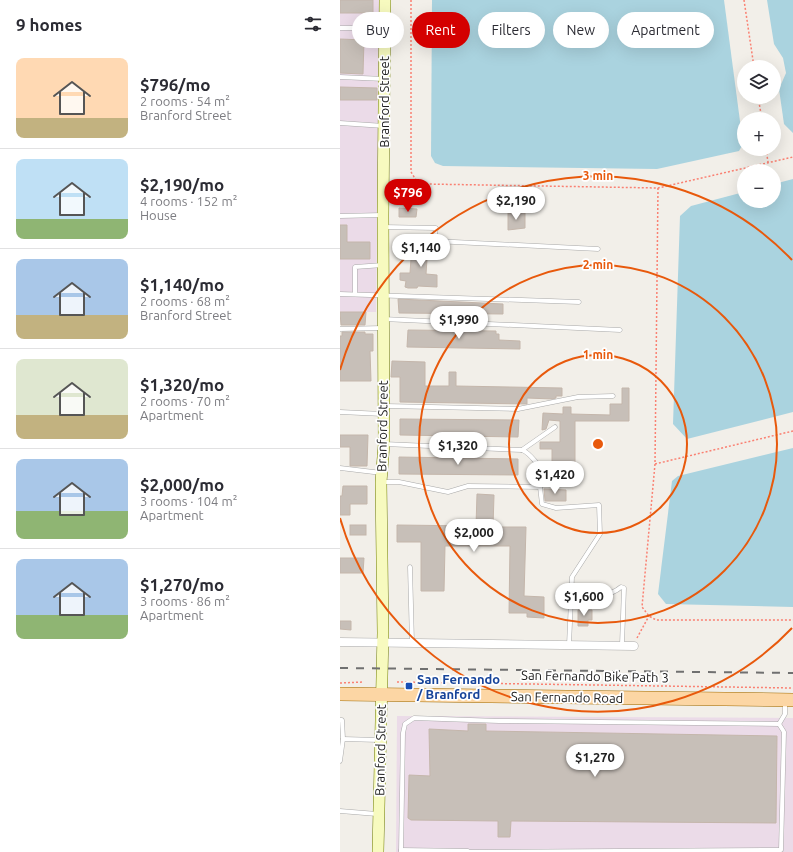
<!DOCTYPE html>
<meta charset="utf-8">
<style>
:root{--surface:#fff;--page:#f7f7f7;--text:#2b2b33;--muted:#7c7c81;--line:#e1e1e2;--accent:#d40000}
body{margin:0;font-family:Ubuntu,sans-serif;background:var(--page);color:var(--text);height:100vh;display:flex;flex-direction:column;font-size:15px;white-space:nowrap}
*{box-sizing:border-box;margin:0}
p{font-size:13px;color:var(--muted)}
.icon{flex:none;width:22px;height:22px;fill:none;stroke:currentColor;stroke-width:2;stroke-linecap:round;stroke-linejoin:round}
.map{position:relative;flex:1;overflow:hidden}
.panel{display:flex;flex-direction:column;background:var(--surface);width:340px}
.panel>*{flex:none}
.top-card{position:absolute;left:12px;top:12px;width:380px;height:36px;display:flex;gap:8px}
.controls{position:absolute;left:397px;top:60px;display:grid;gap:8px}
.controls a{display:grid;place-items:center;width:44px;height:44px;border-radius:50%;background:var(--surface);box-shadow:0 4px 16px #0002;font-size:20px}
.price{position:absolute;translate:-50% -34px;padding:0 9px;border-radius:14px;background:#fff;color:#222;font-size:13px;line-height:26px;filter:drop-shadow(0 1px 2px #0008)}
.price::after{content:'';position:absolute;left:50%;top:24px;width:12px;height:9px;margin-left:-6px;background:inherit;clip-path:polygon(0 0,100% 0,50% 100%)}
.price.active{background:var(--accent);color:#fff}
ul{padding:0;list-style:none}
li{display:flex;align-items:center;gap:12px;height:100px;padding:0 16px}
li+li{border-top:1px solid var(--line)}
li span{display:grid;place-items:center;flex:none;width:112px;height:80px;border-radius:8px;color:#555}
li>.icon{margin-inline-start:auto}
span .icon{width:48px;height:48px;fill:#fffc;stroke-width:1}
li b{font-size:17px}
h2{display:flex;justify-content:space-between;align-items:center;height:48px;padding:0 16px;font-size:17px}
.tag{padding:0 14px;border-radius:18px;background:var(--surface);box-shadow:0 4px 16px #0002;font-size:14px;line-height:36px}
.tag.active{background:var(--accent);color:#fff}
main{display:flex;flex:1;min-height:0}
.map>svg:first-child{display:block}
.industrial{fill:#ebdbe8}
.water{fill:#aad3df}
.building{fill:#c7bfb8;stroke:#c4b6ab}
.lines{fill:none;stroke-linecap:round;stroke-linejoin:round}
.lane-casing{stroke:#a9a9a9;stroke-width:5}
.street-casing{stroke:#a9a9a9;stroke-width:9}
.secondary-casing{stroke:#707d05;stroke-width:12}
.primary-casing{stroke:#a06b00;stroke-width:14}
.path{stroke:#fa8072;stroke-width:1.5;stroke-dasharray:2 2;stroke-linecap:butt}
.lane{stroke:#fff;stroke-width:4}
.street{stroke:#fff;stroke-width:8}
.secondary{stroke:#f7fabf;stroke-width:11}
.primary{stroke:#fcd6a4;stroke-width:13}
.rail{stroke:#707070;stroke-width:2;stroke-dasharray:8 8;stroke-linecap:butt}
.ring{fill:none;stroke:#e8590c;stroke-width:2}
.transit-dot{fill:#1a4fb4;stroke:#fff;stroke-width:1.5}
.labels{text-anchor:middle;stroke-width:3.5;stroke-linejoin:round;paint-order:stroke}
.street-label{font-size:13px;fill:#222;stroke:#fff}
.transit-label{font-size:13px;font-weight:bold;fill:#164399;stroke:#fff;text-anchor:start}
.centre{fill:#e8590c;stroke:#fff;stroke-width:2}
.ring-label{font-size:12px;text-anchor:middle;font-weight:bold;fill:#e8590c;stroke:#fff;stroke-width:3.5;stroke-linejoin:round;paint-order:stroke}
</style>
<main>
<section class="panel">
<h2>9 homes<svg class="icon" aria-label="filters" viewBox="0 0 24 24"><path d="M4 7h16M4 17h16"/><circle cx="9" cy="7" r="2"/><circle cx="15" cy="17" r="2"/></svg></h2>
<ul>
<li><span style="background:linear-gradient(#ffd9b3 75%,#c2b280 0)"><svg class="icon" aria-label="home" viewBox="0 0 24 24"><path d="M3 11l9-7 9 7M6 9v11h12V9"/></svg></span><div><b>$796/mo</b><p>2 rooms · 54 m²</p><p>Branford Street</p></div></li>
<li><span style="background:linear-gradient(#bfe0f5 75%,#8fb573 0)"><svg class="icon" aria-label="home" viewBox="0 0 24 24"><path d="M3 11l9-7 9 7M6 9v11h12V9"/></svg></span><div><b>$2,190/mo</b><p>4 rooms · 152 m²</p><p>House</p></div></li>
<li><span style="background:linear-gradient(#a9c7e8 70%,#c2b280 0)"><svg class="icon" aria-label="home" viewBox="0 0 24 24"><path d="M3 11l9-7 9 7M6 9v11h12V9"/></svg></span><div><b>$1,140/mo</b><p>2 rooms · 68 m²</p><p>Branford Street</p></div></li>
<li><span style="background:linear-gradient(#dfe7d0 70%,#c2b280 0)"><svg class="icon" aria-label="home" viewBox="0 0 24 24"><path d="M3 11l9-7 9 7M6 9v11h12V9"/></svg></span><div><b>$1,320/mo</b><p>2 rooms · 70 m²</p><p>Apartment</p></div></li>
<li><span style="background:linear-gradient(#a9c7e8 65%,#8fb573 0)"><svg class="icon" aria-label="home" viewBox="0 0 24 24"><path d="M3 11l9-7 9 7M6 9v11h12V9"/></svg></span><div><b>$2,000/mo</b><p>3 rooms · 104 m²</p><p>Apartment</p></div></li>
<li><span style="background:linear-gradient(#a9c7e8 70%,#8fb573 0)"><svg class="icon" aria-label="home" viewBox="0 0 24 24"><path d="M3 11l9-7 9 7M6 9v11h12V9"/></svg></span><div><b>$1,270/mo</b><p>3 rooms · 86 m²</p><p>Apartment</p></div></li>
</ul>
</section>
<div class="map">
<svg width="453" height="852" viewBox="0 0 453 852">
<rect width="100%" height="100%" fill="#f2efe9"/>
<g class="industrial">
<path d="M0,0H40L36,312H0Z"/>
<path d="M57,716L453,718V852H56Z"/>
</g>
<g class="water">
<path d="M92,0H384L403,144L399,151L317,169L103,166L95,163L91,156Z"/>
<path d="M427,0H453V133L444,124L439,89L446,73L443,58L434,44Z"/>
<path d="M453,179V412L347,439L333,424L340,216L351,206L404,192V201H434V184Z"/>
<path d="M453,448V607L326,604L318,594L332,481L338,476Z"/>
</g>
<g class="building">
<rect x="0" y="0" width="33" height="13"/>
<path d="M0,39L24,40L23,74L0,73Z"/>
<path d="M0,87L37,88V100H0Z"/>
<path d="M59,208L77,209L76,217H59Z"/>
<path d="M168,213H185V228L168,230Z"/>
<path d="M0,225H7V242H30V259H0Z"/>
<path d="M72,245L99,246V252H95L94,259H87L86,274L97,275V287L78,286L77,288H68L65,287L66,281L60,280V273H70Z"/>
<path d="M58,299L163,304V314L59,313Z"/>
<path d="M0,312H26L25,325H1Z"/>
<path d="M68,330L156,331V334H159V340L180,341V349L67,347Z"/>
<path d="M2,332H25V334H33V351H30L31,381H0V336H2Z"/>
<path d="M52,361L85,362V386H109V372H116V386L222,388V396H216V398L212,399L187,398V404L60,402V377H51Z"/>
<path d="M282,388H289V421H235V470H212V449H200V442H220V421L209,420L206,429L202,430L203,413L223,414V407H231V414L270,415V404H282Z"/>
<path d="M60,419L179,420L178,437L60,435Z"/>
<path d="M0,435H28L27,466H10V447H0Z"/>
<path d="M59,457L178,459V475L59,474Z"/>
<path d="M3,486H27V504H10V515H0V496H2Z"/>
<path d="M204,489L226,490V501H205Z"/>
<path d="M137,494L154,495L153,527H186L184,596L204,597V618L187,617V613H169L170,546H105L104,591H81V542H57V525L136,526Z"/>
<rect x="10" y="525" width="16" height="10"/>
<path d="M0,558H24L23,573H0Z"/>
<path d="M238,610H252V620H248V626H238Z"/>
<path d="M0,621H11V630L0,629Z"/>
<path d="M128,724H146V731L437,736L436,823L171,821L170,837H158V821L71,820L68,818L69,775L90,776L89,729L128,731Z"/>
</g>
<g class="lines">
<g class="lane-casing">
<g id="lane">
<path d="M0,28H44"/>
<path d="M0,77L44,79"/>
<path d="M0,123L44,126"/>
<path d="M0,216L42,215"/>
<path d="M43,227L96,228L94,241L258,249"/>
<path d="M0,294L239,302"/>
<path d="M15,294V267L43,265"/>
<path d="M43,319L280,330"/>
<path d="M0,329L42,328"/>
<path d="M46,406L178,409L238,397L273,396"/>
<path d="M0,412L43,414"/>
<path d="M44,444L182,450C193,454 197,468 209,473"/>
<path d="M182,450L215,427"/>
<path d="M0,468L42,473"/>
<path d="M42,482H59L108,492L128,486L200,487L202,504L216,508L259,505L260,534L232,577L229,645"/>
<path d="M70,567L72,643"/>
<path d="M231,594C249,595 267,599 281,587L284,588L282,645"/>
<path d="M0,720H2L3,739"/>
<path d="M439,724L445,714V702"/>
<path d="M0,761L3,739L39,740"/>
<path d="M0,811L37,814"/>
<path d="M61,850L128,851"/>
<path d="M61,852L63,733L65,724L74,718L159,721L439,724L444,732L441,850L128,852"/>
</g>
</g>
<g class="street-casing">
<path id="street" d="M0,642L294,646"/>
</g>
<g class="secondary-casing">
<path id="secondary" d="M38,852L43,633L41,482L44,444L43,215L45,0"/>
</g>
<g class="primary-casing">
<path id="primary" d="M0,694L453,700"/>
</g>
<g class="path">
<path d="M71,0V172L76,180L86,184L318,188L453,157"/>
<path d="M404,0L414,67"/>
<path d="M418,97L422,119"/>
<path d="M426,149L428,162"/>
<path d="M318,188L315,464L302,607L309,616L316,620H453"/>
<path d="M315,464L453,431"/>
<path d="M297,638L309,616"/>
<path d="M57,682L453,688"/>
<path d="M0,683L24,682"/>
</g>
<use href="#lane" class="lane"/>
<use href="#street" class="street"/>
<use href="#secondary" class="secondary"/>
<use href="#primary" class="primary"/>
<path class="rail" d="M0,668L453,673"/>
</g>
<g class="ring">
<circle cx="258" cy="444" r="89"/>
<circle cx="258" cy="444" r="179"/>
<path d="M452 628A268 268 0 0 1 0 518M0 370A268 268 0 0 1 452 260"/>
</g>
<rect class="transit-dot" x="65" y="682" width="8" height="8" rx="2"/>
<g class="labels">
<g class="street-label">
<text transform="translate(44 102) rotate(-90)" y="5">Branford Street</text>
<text transform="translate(42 426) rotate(-89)" y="5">Branford Street</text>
<text transform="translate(255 676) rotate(1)" y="5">San Fernando Bike Path 3</text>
<text transform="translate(227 697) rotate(1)" y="5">San Fernando Road</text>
<text transform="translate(40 750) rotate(-89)" y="5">Branford Street</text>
</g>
<g class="transit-label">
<text x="77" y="684">San Fernando<tspan x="77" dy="15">/ Branford</tspan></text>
</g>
</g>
<circle cx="258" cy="444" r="6" class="centre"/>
<g class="ring-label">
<text x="258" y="180">3 min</text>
<text x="258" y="269">2 min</text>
<text x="258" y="359">1 min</text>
</g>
</svg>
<div class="controls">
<a><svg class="icon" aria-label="layers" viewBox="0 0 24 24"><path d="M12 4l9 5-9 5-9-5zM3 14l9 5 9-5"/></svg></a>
<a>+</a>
<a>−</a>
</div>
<b class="price active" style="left:68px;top:213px">$796</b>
<b class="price" style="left:176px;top:221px">$2,190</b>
<b class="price" style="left:81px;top:268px">$1,140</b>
<b class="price" style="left:119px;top:340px">$1,990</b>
<b class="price" style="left:118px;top:466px">$1,320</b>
<b class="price" style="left:215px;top:495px">$1,420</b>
<b class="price" style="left:134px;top:553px">$2,000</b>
<b class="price" style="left:244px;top:617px">$1,600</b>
<b class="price" style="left:255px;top:778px">$1,270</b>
<div class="top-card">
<a class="tag">Buy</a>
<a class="tag active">Rent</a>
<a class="tag">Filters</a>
<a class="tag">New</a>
<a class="tag">Apartment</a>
</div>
</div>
</main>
